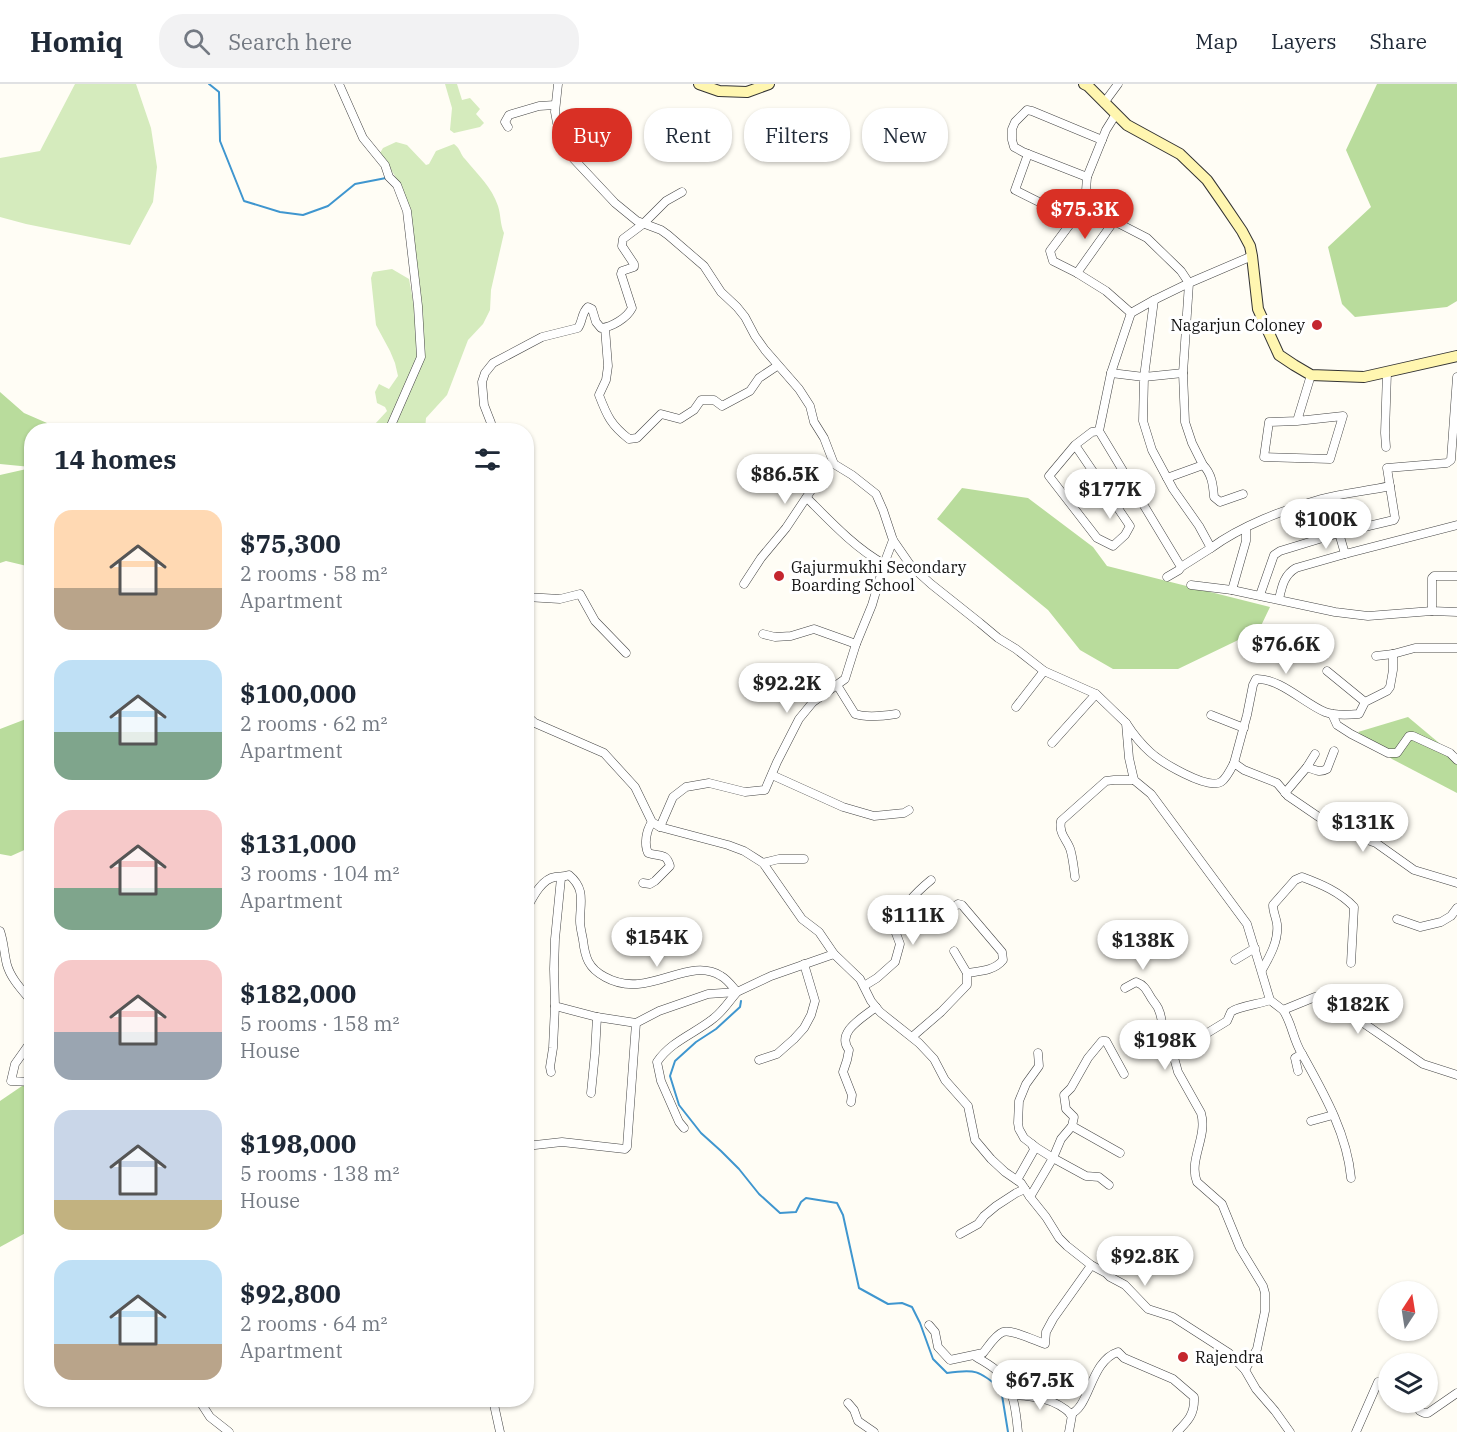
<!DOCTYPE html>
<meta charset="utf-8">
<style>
:root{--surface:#fff;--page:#f2f2f3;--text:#1f2937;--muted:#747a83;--line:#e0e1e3;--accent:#d93025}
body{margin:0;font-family:"IBM Plex Serif",serif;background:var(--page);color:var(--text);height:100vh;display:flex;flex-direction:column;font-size:22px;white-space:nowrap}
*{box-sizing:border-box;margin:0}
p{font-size:20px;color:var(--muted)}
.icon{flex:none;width:33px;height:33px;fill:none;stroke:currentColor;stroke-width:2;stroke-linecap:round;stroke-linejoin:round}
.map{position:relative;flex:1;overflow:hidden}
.side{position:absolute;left:24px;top:339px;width:510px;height:984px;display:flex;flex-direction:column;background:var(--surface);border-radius:24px;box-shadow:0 2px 4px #0004}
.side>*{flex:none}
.top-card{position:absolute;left:552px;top:24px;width:570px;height:54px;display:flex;gap:12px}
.needle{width:39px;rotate:12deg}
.buttons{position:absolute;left:1378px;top:1197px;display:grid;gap:12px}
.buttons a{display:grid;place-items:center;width:60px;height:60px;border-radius:50%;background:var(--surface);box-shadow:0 2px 4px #0004;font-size:30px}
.price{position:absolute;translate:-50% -51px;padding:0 14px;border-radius:21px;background:#fff;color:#222;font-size:20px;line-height:39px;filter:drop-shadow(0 2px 3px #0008)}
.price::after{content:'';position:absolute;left:50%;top:36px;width:18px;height:14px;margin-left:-9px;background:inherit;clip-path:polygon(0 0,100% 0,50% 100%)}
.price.selected{background:var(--accent);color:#fff}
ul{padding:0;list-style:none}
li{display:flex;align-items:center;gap:18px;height:150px;padding:0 30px}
li span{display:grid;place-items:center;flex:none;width:168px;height:120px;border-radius:18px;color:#555}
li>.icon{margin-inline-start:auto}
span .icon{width:72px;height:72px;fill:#fffc;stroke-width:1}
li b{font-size:26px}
h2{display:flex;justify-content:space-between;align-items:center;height:72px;padding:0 30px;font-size:26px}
.chip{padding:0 21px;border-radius:24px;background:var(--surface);box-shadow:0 2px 4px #0004;font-size:21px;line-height:54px}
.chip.selected{background:var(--accent);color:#fff}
header{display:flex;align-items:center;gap:36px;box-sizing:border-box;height:84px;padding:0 30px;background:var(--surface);border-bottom:2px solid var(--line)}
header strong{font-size:28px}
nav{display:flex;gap:33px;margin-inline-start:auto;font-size:21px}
.search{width:420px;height:54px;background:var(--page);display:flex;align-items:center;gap:15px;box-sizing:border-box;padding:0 21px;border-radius:24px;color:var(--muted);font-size:22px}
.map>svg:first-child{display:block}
.green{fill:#d5ebbd}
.forest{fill:#b9dc9c}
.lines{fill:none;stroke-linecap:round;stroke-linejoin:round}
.stream{stroke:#3f96cf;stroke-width:2}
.street-casing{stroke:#444;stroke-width:9}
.secondary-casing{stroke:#333;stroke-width:12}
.street{stroke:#fff;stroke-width:8}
.secondary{stroke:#fff6b0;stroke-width:10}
.poi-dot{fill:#c4262e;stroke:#fff;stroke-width:2}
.labels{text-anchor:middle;stroke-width:6;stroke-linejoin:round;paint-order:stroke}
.poi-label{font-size:16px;fill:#111;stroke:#fff;text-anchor:start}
</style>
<header>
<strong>Homiq</strong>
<div class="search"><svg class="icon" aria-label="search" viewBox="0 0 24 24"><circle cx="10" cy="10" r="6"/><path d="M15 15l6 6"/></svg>Search here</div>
<nav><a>Map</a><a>Layers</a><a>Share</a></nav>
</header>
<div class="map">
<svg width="1457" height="1348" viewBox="0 0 1457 1348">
<rect width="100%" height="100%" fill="#fffdf5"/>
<g class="green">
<path d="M75,0H136L151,44L157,83L153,118L130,161L26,140L0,133V74L40,67Z"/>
<path d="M445,0H457L462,16L470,14L480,25L476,30L484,39L480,43L454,49L450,46L452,24Z"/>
<path d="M396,58L407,61L426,81L429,80L436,67L454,60C461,65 460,70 465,75C477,90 492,103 498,122C501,131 500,140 504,149L491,206L490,226L483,240L468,256L447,311L426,334L425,346H387L375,340L387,327L385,323L377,319L375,308L379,300L389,305L398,292L395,279L390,267L376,241L371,194L373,188L392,185L409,195L413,217H421L411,131L395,92L380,69L383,64Z"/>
</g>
<g class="forest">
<path d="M1377,0H1457V217L1447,223L1355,233L1342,220L1328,163L1371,123L1346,66Z"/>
<path d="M0,308L24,329L47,339L49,346H32L31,383L0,380Z"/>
<path d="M31,384V483L6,477L0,479V391Z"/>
<path d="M962,404L1028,414L1093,463L1107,482L1270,523L1259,546L1178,585H1113L1080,566L1048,526L937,435Z"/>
<path d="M31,614V763L11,772L0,770V645L26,635Z"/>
<path d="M1408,633L1457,674V709L1392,675L1358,648Z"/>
<path d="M31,1001V1146L0,1163V1017L22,1002Z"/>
</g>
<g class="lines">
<g class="stream">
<path d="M209,0L219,8L220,57L244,117L280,128L303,131L328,122L355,100L386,94"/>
<path d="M741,917L740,923L716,945L696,958L675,977L670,992L679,1021L701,1049L721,1067L739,1085L759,1110L780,1129L796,1128L801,1118L806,1114L837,1119L843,1131L859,1204L888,1220L902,1219L912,1223L920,1239L933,1275L947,1289C975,1285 979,1286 1001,1305L1008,1348"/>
</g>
<g class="street-casing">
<g id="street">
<path d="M339,0L363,54L385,81L389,93L397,101L407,127L418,222L421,273L389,346"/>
<path d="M558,0L555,28L557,39L569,70L615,119L637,137L661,146L668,151L704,182L721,208L737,223L745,233L755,252L765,266L799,305L810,322L814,338L824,354L834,380L852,391L876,410L883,426L893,456L911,482L931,500L980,539L998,554L1016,565L1044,587L1096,610L1126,639"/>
<path d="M1104,19L1118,0"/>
<path d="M1116,30L1106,46L1087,93L1085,120L1114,137L1147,154L1181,187L1189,199L1183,289"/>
<path d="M508,43L505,38L509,31L539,22L555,21"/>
<path d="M1028,70L1015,106L1051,124"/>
<path d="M1087,93L1023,68L1014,63L1012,56V45L1015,38L1027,26L1032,27L1102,56"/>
<path d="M1085,120L1050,167L1053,177L1077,189L1106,207L1131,229"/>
<path d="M1077,189L1114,137"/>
<path d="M1154,216L1189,199L1252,172"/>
<path d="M605,244L608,282L606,296L599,311C607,332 611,341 629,355L637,354L661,330L680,335L694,326L701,316H714L722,322L750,307L759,294L777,282"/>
<path d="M1111,289L1131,229L1154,216L1144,293L1183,289L1185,338L1192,359L1203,381L1167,394"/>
<path d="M1297,337L1343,332L1330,375L1264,373L1269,338L1297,337L1311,291"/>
<path d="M491,346V339L484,321L482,298L485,289L493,279L542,253L578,244C583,237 581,229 588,223L592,225L596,238L601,244C612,243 627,234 632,224L621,190L622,187L634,183V180L622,162L623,155L643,140L666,117L682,108"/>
<path d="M1075,361L1049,392L1097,454L1113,462L1125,451L1130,442L1075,361L1092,348L1099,347"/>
<path d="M1386,363L1385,349L1387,288"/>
<path d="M1203,381C1212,390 1213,401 1214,413L1220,418L1243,410"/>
<path d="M807,414C830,437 855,464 884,480"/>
<path d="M1339,449L1394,436L1395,434L1387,384L1447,379L1451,376L1457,293"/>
<path d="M1181,483L1211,464"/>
<path d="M1457,492H1434L1432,494V527L1457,528"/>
<path d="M1167,493L1179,486L1181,483L1099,347L1111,289L1144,293L1143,337L1152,366L1173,405L1199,442L1211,464C1241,442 1285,425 1321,415C1344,409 1367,407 1390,402"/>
<path d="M744,500L761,474L786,444L824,387L833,379L834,380"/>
<path d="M1191,501L1232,506L1335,528L1368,532L1432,527"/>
<path d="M1232,506L1246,457V444"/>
<path d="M1260,511L1274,471L1280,467L1339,449L1345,470L1457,441"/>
<path d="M526,513L560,515L580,510L595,537L626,569"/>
<path d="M1279,515C1282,502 1284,491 1296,484L1345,470"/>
<path d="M763,550L775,553L791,552L814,545L856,560"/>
<path d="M1376,572L1393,570L1415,564H1457"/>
<path d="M1327,587L1365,618"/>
<path d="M837,601L855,630C867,634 883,632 896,630"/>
<path d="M1016,623L1044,587"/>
<path d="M1332,630L1337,641L1351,650L1388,669H1397L1409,652H1413L1450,669L1457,676"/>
<path d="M526,631L535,639L604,669L635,703L652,738L660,743L728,761L744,767L763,779L802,835L819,848L834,870L860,895L871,917L880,928L919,959L934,975L945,996L968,1022L975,1056L991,1075L1005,1088L1021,1099L1030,1113L1046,1133L1059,1154L1067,1162L1091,1181L1106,1189L1110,1193L1125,1201L1148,1225L1173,1233L1229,1269L1245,1286L1256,1305L1275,1327L1290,1348"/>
<path d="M1211,631L1244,644"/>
<path d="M1052,659L1096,610"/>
<path d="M1234,679L1247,631L1253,601L1256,595C1280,594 1305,620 1325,628C1335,632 1348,631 1359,630L1365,618L1387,607L1390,603L1393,586V570"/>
<path d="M1307,683C1314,686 1320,689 1327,685L1334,667"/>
<path d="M772,691L843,723L874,732L904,729L909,726"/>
<path d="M1285,709L1307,683L1315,670"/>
<path d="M660,743L673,713L686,703L709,699L745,708L765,706L777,678L799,635L813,618L845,595L856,560L872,521L884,480L893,456"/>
<path d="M763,779L779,775H804"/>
<path d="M1075,793C1074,785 1073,776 1071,768C1069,757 1058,751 1061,737L1106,697L1114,696H1134"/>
<path d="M561,794L555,855L554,885L555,922L597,933L636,939"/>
<path d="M643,799L650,800L655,797L670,782C666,768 660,773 648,769C644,760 646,747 652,738"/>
<path d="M1457,799L1414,786L1376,759L1351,750L1329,740L1288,712L1277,699L1244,686L1234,679C1231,685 1226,695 1221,698C1207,706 1161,678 1150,668C1140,659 1133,650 1126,639L1129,674L1134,696L1151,710L1247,840L1270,916L1283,926L1315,913L1324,912L1423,980L1457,991"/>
<path d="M526,826C532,815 541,795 555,793C560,792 564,793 569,791C586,805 580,819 580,837C580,843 582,850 583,856C585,873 588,884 605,893C648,917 687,871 721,892C727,895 732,902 737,908C730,916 723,927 714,934C696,949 671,957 657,978L661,997L679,1038L684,1044"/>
<path d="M938,835L958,820L962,821L1002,868L1003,876C994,887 980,887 967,889"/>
<path d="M1397,835L1420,843L1441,838L1451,832L1457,824"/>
<path d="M0,847C4,858 4,870 7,881C11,895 23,907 32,918"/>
<path d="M1235,876L1255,864"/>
<path d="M1262,886C1270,872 1279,856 1277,840C1276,833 1273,828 1273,821L1295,796L1302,793C1321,800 1340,808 1354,823L1351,879"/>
<path d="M864,902L877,894L895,878L900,860L894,844C902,823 914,810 931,796"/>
<path d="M1125,904L1136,898C1144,901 1146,905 1150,912C1152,916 1156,920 1158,924C1164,937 1162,950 1162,963L1165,967L1173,970"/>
<path d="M1283,926C1292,939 1293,956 1302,970L1295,974L1298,987"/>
<path d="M912,953L941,928L967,901V889L954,867"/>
<path d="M32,956L15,980L11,997L32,998"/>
<path d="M1038,969L1039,982L1026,1000L1019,1017L1018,1039L1019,1045L1024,1054L1037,1064L1053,1074L1086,1092L1099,1093L1109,1101"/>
<path d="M1302,970C1323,1008 1347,1049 1351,1094"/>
<path d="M759,976L777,970L794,955L804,944L811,931L815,917L804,880"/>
<path d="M551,988L550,983L553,964L555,922"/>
<path d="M29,998L32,977"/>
<path d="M591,1009L595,969L597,933"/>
<path d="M851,1018L852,1011L843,988L847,976L849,966C835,948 864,933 876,923"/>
<path d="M1311,1037L1333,1031"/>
<path d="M1072,1042L1120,1069"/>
<path d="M526,1062L562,1058L625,1065L627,1063L636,939L659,927L708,910L737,908L771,892L834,870"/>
<path d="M1017,1096L1034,1066L1032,1060"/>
<path d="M1030,1113L1053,1074L1061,1055L1072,1042L1074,1033L1066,1025L1064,1011L1071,1004L1088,974L1102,957H1106L1124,990"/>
<path d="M960,1150L978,1140L984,1132L996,1122L1016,1109L1025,1105"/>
<path d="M929,1241L935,1248L938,1263L950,1276L983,1269C988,1263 995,1251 1003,1248C1012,1245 1036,1257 1045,1260L1046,1248L1053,1235L1090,1183L1091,1181"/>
<path d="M975,1272C982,1277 993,1282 999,1289C1014,1305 1016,1327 1018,1348"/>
<path d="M1245,1286L1257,1265L1265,1227V1209L1263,1202L1240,1164L1222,1120L1197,1098C1188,1076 1208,1053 1201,1029L1178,988L1173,970L1227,937C1228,935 1230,930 1231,928C1238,922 1261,920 1270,916"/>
<path d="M1011,1311C1034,1312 1055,1314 1072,1331L1069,1348"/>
<path d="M199,1316L210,1333L229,1348"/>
<path d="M493,1316L500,1348"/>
<path d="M1415,1318L1420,1327L1424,1329H1428L1457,1309"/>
<path d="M848,1319L854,1326L858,1337L874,1348"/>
<path d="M1070,1330C1090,1324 1090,1277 1118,1268L1124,1274L1173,1295L1194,1313C1195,1330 1188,1337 1177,1348"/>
<path d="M1356,1348L1378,1298L1389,1303"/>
</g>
</g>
<g class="secondary-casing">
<g id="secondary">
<path d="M699,0L719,7L747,8L769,0"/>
<path d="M1084,0L1088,2L1127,41L1180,70L1207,96L1223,119L1242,147L1250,162L1252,172L1258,225L1279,271L1294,281L1311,291L1364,293L1457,272"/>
</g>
</g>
<use href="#street" class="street"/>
<use href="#secondary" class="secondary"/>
</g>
<g class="poi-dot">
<circle cx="1317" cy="241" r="6"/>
<circle cx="779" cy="492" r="6"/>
<circle cx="1183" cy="1273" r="6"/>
</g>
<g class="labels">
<g class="poi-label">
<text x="1305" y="247" text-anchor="end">Nagarjun Coloney</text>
<text x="791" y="489">Gajurmukhi Secondary<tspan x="791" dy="18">Boarding School</tspan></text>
<text x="1195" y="1279">Rajendra</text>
</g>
</g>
</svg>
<div class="buttons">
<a><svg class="needle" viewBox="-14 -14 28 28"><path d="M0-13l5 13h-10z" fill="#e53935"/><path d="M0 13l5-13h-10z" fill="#747a83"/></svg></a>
<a><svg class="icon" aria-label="layers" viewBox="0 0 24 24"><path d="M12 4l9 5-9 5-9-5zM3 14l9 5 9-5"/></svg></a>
</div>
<b class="price selected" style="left:1085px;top:156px">$75.3K</b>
<b class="price" style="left:785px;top:421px">$86.5K</b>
<b class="price" style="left:1110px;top:436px">$177K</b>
<b class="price" style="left:1326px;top:466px">$100K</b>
<b class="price" style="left:1286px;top:591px">$76.6K</b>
<b class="price" style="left:787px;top:630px">$92.2K</b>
<b class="price" style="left:1363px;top:769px">$131K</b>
<b class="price" style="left:913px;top:862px">$111K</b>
<b class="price" style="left:657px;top:884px">$154K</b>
<b class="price" style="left:1143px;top:887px">$138K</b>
<b class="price" style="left:1358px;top:951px">$182K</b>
<b class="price" style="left:1165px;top:987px">$198K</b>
<b class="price" style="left:1145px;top:1203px">$92.8K</b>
<b class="price" style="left:1040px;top:1327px">$67.5K</b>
<div class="top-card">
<a class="chip selected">Buy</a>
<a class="chip">Rent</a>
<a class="chip">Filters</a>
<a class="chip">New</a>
</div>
<section class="side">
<h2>14 homes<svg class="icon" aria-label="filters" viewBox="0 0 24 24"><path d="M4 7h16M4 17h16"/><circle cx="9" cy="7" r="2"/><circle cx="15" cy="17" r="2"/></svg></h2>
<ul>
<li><span style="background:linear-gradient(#ffd9b3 65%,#b9a48a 0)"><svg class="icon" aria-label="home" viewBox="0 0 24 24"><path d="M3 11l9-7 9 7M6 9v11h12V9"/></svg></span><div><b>$75,300</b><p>2 rooms · 58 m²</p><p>Apartment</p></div></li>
<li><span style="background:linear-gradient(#bfe0f5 60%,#7fa58c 0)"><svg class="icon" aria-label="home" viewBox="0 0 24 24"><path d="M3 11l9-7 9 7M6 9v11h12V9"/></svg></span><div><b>$100,000</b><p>2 rooms · 62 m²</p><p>Apartment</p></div></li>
<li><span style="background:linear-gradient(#f6c9c9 65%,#7fa58c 0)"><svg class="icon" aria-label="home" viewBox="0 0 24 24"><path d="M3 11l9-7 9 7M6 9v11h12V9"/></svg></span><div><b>$131,000</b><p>3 rooms · 104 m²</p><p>Apartment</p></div></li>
<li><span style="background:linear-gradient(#f6c9c9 60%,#9aa5b1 0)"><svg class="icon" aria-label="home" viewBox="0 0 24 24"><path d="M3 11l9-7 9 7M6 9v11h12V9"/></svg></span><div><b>$182,000</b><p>5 rooms · 158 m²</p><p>House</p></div></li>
<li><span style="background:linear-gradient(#c9d6e8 75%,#c2b280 0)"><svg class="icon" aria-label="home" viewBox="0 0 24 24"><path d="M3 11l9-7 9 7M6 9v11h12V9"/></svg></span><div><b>$198,000</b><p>5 rooms · 138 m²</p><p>House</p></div></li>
<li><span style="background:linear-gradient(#bfe0f5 70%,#b9a48a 0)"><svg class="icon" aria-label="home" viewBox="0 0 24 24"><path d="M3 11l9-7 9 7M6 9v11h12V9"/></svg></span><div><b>$92,800</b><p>2 rooms · 64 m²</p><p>Apartment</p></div></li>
</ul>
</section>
</div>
